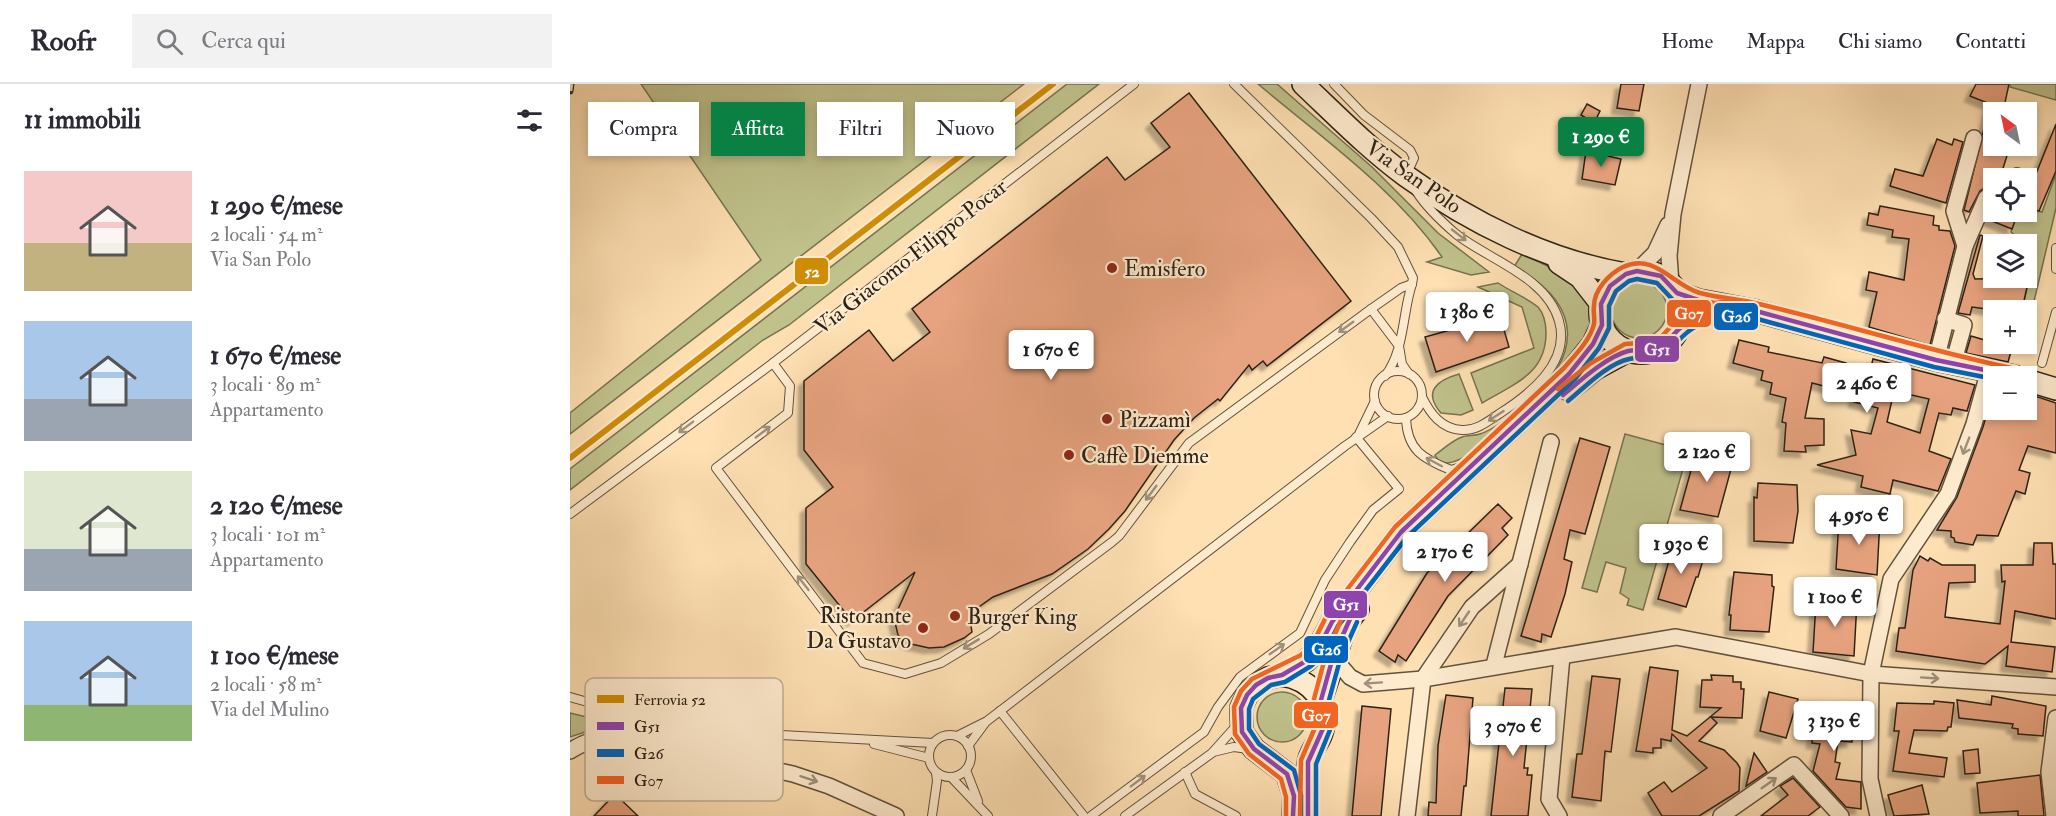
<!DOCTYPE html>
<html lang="it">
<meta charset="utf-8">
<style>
:root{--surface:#fff;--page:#f2f2f3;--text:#2b2b33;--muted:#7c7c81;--line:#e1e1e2;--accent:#0b8043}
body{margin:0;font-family:"IM FELL Double Pica",serif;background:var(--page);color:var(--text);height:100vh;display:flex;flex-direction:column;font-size:22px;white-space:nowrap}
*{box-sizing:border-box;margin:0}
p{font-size:20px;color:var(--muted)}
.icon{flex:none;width:33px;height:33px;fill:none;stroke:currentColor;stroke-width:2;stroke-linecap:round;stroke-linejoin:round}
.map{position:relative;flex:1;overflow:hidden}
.side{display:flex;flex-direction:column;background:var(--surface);width:570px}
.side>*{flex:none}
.banner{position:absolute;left:18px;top:18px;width:570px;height:54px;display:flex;gap:12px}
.needle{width:39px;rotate:327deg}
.fabs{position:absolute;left:1413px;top:18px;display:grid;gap:12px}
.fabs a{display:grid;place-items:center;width:54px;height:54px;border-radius:0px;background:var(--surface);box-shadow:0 3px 9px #0003;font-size:30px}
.price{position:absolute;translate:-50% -51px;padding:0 14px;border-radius:6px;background:#fff;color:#222;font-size:20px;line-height:39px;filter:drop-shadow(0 2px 3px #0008)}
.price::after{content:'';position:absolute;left:50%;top:36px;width:18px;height:14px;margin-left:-9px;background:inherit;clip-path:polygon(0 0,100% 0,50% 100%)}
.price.current{background:var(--accent);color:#fff}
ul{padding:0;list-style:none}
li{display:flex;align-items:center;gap:18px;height:150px;padding:0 24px}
li span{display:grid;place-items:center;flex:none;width:168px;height:120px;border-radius:0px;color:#555}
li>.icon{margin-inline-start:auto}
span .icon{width:72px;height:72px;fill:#fffc;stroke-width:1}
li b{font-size:26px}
h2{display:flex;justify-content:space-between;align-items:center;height:72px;padding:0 24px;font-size:26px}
.pill{padding:0 21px;border-radius:0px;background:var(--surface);box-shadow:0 3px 9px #0003;font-size:21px;line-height:54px}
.pill.current{background:var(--accent);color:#fff}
header{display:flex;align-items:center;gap:36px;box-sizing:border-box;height:84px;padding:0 30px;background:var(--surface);border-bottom:2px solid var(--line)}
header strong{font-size:28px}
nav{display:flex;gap:33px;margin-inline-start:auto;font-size:21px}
.search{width:420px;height:54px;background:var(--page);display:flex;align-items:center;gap:15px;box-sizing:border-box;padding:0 21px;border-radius:0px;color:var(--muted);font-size:22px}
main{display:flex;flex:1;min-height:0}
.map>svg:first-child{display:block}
.green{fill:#c0c28c;stroke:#767251;stroke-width:1.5}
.building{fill:#e7a37f;stroke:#2d2216;stroke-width:1.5;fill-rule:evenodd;filter:url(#shadow)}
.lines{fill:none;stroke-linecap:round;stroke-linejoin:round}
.service-casing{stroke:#61523d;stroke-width:10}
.minor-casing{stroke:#61523d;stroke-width:18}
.secondary-casing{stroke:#2d2216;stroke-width:24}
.service{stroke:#feebce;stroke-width:8}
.minor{stroke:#feebce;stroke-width:15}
.secondary{stroke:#feebce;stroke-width:21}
.rail-casing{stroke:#2d2216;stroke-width:7}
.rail{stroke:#feebce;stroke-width:4.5;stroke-dasharray:14;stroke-linecap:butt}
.bus-1-casing{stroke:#feebce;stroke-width:9}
.bus-2-casing{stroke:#feebce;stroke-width:9}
.bus-3-casing{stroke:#feebce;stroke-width:9}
.bus-1{stroke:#8e44ad;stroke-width:4.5}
.bus-2{stroke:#0065bd;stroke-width:4.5}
.bus-3{stroke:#f26522;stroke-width:4.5}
.rail-1-casing{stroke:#feebce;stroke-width:10}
.rail-1{stroke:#cf8c04;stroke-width:6}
.oneway{stroke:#a0917b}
.poi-dot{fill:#8f2418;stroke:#feebce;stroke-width:2}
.labels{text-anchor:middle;stroke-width:4.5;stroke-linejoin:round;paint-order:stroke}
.street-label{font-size:22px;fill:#2d2216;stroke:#feebce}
.poi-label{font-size:22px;fill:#2d2216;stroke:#feebce;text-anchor:start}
.key{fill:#feebce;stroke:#bfaf97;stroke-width:1.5}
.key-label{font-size:16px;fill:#2d2216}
.line-badge{stroke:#feebce;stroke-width:2}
.badge-label{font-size:16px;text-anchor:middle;font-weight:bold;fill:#fff}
</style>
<header>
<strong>Roofr</strong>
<div class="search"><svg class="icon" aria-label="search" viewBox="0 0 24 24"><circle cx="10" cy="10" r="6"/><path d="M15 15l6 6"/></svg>Cerca qui</div>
<nav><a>Home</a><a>Mappa</a><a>Chi siamo</a><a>Contatti</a></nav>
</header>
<main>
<section class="side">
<h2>11 immobili<svg class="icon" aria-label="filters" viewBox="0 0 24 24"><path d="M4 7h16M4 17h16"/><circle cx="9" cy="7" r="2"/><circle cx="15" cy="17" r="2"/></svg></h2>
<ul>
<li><span style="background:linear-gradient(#f6c9c9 60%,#c2b280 0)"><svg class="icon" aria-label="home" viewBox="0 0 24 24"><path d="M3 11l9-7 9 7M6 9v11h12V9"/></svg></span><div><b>1 290 €/mese</b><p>2 locali · 54 m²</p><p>Via San Polo</p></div></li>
<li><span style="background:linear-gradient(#a9c7e8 65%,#9aa5b1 0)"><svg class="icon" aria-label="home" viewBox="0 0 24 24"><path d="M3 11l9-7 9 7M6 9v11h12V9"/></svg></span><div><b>1 670 €/mese</b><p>3 locali · 89 m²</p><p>Appartamento</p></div></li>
<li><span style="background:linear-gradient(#dfe7d0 65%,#9aa5b1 0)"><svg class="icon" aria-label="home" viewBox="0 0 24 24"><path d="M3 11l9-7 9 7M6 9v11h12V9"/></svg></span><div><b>2 120 €/mese</b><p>3 locali · 101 m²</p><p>Appartamento</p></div></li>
<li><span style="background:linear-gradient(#a9c7e8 70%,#8fb573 0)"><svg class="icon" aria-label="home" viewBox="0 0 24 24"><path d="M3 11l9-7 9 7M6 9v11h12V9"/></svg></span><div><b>1 100 €/mese</b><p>2 locali · 58 m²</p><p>Via del Mulino</p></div></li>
</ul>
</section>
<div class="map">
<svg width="1486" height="732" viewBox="0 0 1486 732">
<defs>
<filter id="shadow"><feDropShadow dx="-5.5" dy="5.5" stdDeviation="1.5" flood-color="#0004"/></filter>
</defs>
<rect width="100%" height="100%" fill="#fee0b3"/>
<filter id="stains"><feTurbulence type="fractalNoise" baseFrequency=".00333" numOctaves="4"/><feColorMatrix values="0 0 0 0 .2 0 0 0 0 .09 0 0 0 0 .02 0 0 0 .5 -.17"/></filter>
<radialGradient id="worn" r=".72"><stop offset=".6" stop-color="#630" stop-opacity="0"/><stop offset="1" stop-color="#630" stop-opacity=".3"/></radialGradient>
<g class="green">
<path d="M71,0H454L0,350V329L191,176Z"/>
<path d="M497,0H529L219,241L193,256L0,406V385Z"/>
<path d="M688,0H707L802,83L868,149L919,188L901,191L857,178L872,173C824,104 752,54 688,0Z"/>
<path d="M1440,0H1486V16L1440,3Z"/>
<path d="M1486,90V124L1457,247L1456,226H1452L1465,168L1441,148L1447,128H1456L1457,124L1472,128Z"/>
<path d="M952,170C976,182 1017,196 1022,225C1024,235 1021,251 1016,260C1002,287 904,382 875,379C870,379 867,375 865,371C873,365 883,356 892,353C897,351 904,352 910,350C925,345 940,332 952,322C1013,274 1015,221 944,183Z"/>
<circle cx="1069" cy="226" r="28"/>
<path d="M928,199C940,207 957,214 968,223C974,230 976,240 976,249C976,290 944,300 912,319L901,289L964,264L952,223L908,203Z"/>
<path d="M889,290L903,326L891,331L871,329C852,307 868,296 889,290Z"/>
<path d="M1055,350L1118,367L1073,526L1057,521L1059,515L1050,509L1056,484L1036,478L1027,508L1012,504Z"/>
<circle cx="712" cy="633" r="25"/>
<path d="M0,629L42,639L0,653Z"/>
</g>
<g class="building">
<path d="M1051,0H1074L1069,27L1047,24Z"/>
<path d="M1406,0H1439L1433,28H1424V62H1440L1430,94H1424V98L1410,107L1399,128L1394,126L1420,20L1400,12Z"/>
<path d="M619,9L781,217L697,282L693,277L682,286L679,281L650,317L648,315L624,334L604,356L555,427L539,445L518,465L482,490L423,513L399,530L402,548L394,554L374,563L359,564L341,560L328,551L324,534L345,488L282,537L236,480V424L263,403L234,366V297L299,246L323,277L360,248L342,225L537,73L555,96L600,63L581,39Z"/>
<path d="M1017,20L1030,27L1024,39L1011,31Z"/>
<path d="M1486,40V87L1469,127L1456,123V103L1461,91L1465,92Z"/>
<path d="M1367,55L1382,61L1384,55L1393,58L1376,119L1320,102L1325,85L1353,92Z"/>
<path d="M1016,67L1051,75L1045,101L1012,95Z"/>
<path d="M1424,121V128H1438L1446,134L1442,145L1417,135Z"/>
<path d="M1310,122L1364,132L1363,141L1369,142V146L1380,147L1385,162L1360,261L1299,243L1307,208L1296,206L1299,188L1334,196L1339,155L1322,153L1323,146L1297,141L1299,129L1308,131Z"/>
<path d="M1410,151L1413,152L1403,190L1405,195L1459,194L1452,226H1424L1402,223L1400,231L1388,229Z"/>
<path d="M930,232L939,263L866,288L855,253Z"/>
<path d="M1401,252L1442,264L1438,278L1396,269Z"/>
<path d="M1169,256L1199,263L1198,268L1252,279L1254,273L1276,279L1274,285L1299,291L1303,275L1405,301L1397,327L1383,324L1381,331L1369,329L1359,367L1381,375L1368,407L1323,396L1320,410L1291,403L1293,392L1247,381L1286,371L1281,346L1301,350L1308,324L1284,318L1285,310L1242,299L1235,334L1254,335V361L1235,362L1236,368L1214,367L1216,339L1212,338L1216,314L1200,310L1202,299L1191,296L1193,287L1163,279ZM1324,307L1359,315L1350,349L1317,338Z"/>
<path d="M1424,306V326H1456V309L1486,319V369L1458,362L1449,386L1460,389L1455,410L1446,407L1428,452L1407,451L1403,461L1385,458L1384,454L1381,453V447L1367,446L1387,413L1413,343Z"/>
<path d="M1010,354L1040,363L1015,450L1000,446L994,475L1002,478L995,510L981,553L972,550L971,558L951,552Z"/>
<path d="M1128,361L1142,365L1141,368L1164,374L1148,433L1110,426Z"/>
<path d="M1188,399L1227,401L1228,427L1223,459L1184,457V413L1187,414Z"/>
<path d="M928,420L942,434L932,444L938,451L878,512L836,577L828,571L825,578L809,567L857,489Z"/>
<path d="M1288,434L1310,435L1307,491L1266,485L1269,436L1288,437Z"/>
<path d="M1104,459L1131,467L1129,475L1133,476L1128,493H1126L1116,523L1088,515Z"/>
<path d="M1464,459H1482L1483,480H1486V535L1445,527L1441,558L1485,563L1482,588L1436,582L1438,562L1415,580L1326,567L1329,544H1335L1343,486L1350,472L1358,477L1360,474L1372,481H1405V498L1379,499L1375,533L1430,540L1435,497L1432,498L1431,481H1463Z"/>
<path d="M1164,488L1202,491V502L1204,503L1199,548L1160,546L1161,531H1159Z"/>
<path d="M1265,516L1287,517L1284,572L1243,568L1246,518L1265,519Z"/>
<path d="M1080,583L1108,587L1102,646L1117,652L1151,624L1130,623L1132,596H1142L1141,591L1163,592V598H1171V605H1174L1172,634L1141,633L1147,639L1129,657L1154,666L1167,679L1170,684L1169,707L1129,732H1092L1078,709L1094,698L1102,708L1137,684L1102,650L1101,657L1091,655V664H1083V669L1066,667Z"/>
<path d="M1022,592L1050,595L1041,668L1035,667L1031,717L1002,713L1007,670H1012Z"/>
<path d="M935,604L962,605L954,684H958L957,691H962L958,732H921Z"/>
<path d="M1199,608L1228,615L1216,654L1190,647Z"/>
<path d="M876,611L903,614L896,702H894L891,732H858L859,718L866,719L868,662Z"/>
<path d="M1422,612L1476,622L1473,652L1448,650V645L1442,644L1443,640L1389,634L1387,616L1421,621Z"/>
<path d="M1364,617L1384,619L1381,643H1378L1377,647L1344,646L1339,669L1377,674L1374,693L1323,687L1329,647H1324L1327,619L1364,620Z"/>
<path d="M1245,619L1284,627L1282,658L1268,657L1265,678L1270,679L1266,695L1291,698V725L1276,723L1243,687L1250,660L1242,659Z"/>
<path d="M792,622L821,625L811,732H782Z"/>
<path d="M1408,665L1410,689L1395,690L1393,667Z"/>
<path d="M1184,669L1197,688L1176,702Z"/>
<path d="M1470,691L1474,732H1448V727L1410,729L1407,699Z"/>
<path d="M1223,694L1250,723L1238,732H1191L1218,711L1210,702Z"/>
<path d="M1352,701L1359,730L1324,732L1318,711Z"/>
<path d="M45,710L68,732H24Z"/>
</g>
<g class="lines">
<g class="service-casing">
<g id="service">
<path d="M664,0L801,134L828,163L843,194L842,200C832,230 835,266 815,292"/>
<path d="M764,0L794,31L840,66L844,74L836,92"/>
<path d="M846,107C856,123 872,138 886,150C919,176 977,193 989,237C1001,279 959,311 929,330C917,338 906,347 892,346C871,345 860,329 852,313"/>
<path d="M1486,164V185"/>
<path d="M801,225L829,262L832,280L839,290"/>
<path d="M203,279L564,0"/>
<path d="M1472,279L1486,228"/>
<circle cx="828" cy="311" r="24"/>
<path d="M836,334C837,366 853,375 881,386L891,383"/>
<path d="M789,350L805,317"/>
<path d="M0,430L203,279L220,302L218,329L146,384L293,579L335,590L371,579L419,550L542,458L549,452L619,359L801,225L831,204L842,200"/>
<path d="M0,613L117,646L363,659"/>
<path d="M430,627L514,732"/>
<circle cx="380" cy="672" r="21"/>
<path d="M387,652L417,637L775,362L818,332"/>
<path d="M304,660L359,674"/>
<path d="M398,662L415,639"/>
<path d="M643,668L664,663L678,665"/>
<path d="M396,686L408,717"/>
<path d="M615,688L625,710L666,732"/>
<path d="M381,693L418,732"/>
<path d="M362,732L367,697L366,689"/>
<path d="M521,732L634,648L648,623L670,593L730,549L755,496L780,458L803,426L829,405L786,353"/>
<path d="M555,732L642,669L667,641"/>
</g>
</g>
<g class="minor-casing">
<g id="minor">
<path d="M1443,94L1447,92"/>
<path d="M1395,162L1416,114L1424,108"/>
<path d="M1067,187L1085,169L1098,141"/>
<path d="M1101,200L1099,172L1103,130L1129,0"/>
<path d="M1375,235L1394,241L1383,280"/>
<path d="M1366,276L1395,162L1384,127L1404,54"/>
<path d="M763,573L780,593L793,600L853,595L1106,553L1301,590L1486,603"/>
<path d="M924,581L981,358"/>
<path d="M0,667C17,656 31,653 51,653L223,690L259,702L326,732"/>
<path d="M837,732L853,595L902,523L950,480"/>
<path d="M989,732L979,715L992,572"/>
<path d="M1151,732L1224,681L1271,732"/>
<path d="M1308,732L1300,695L1301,590L1321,495L1378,410L1404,340L1419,286"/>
<path d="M1484,732L1479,688L1486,634"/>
</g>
</g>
<g class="secondary-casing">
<g id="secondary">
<path d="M733,0C766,31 799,65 836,92C900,138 977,177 1056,190"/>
<path d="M989,179L1010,193L1031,220"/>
<circle cx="1071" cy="228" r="41"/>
<path d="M1107,209L1128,216L1186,227L1366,276L1444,292"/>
<path d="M1456,296L1486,305"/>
<path d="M999,306L1025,285L1058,267"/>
<path d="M712,591C741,595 764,620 751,651C747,661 739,669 738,680C736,697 738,715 738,732"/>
<path d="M751,616L776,540L788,525"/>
<path d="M723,732L724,712L717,690L684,665L672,648L671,624L677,611L686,601L698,594L712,591L736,577L748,565L762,538L831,448L999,290L1023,260L1032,241"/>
</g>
</g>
<use href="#service" class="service"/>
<use href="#minor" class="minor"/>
<use href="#secondary" class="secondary"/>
<g class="rail-casing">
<path id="rail" d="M0,7L1,0"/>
</g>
<use href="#rail" class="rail"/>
<g class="bus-1-casing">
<g id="bus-1">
<path d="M993,311C1010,297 1036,273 1058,267C1069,264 1078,270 1089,264C1098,260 1102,251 1109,245C1132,225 1154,223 1182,226"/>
<path d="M723,732L724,712L717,690L684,665L672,648L671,624L677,611L686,601L698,594L712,591L736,577L748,565L762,538L831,448L999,290L1023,260L1032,241L1031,220L1040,202L1056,190L1067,187L1091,192L1107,209L1128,216L1186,227L1366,276L1444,292"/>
<path d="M738,732V678L755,640L751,616L763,573L780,535"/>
</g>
</g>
<g class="bus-2-casing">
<g id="bus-2">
<path d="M998,317C1015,303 1037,280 1059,275C1070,272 1080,277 1092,272C1101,267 1105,260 1112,253C1131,234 1156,231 1181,233"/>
<path d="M731,732V711L724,686L689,660L679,645V625L683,615L701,601L715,598L741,582L754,570L768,542L837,453L1005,295L1029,264L1039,244V222L1046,207L1059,197L1067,195L1087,199L1103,216L1126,223L1184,234L1364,283L1424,295"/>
<path d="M746,732V680L762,641L759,616L770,576L787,538"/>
</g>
</g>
<g class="bus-3-casing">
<g id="bus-3">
<path d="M988,305L1021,279L1055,260L1085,258C1093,253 1098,244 1106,238C1133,218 1151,215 1183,219"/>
<path d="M716,732V713L711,695L679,670L665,650L664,623L671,607L682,595L731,571L742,561L756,533L825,443L993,285C1004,272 1020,257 1024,240C1025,234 1023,227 1024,222C1024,206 1039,190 1053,183C1085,168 1103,202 1130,209C1149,214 1169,215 1189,220C1275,240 1359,267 1446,285"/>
<path d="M730,732L731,676L747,639L744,615L756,570L773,532"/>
</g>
</g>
<use href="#bus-1" class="bus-1"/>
<use href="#bus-2" class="bus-2"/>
<use href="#bus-3" class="bus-3"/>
<g class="rail-1-casing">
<path id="rail-1" d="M0,374L483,0"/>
</g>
<use href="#rail-1" class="rail-1"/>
</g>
<defs><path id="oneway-shaft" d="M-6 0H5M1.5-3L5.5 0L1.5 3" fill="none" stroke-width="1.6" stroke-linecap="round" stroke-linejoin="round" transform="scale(1.5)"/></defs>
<g class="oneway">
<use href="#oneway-shaft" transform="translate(889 151) rotate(38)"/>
<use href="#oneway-shaft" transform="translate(776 243) rotate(144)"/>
<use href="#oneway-shaft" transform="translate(926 332) rotate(147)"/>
<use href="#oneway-shaft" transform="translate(116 343) rotate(143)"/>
<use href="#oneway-shaft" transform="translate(193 348) rotate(-37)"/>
<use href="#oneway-shaft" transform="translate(1396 362) rotate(111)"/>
<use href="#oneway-shaft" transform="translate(864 378) rotate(-152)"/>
<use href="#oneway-shaft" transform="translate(581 409) rotate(127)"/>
<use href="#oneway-shaft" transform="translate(233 499) rotate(-128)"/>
<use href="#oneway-shaft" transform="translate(894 535) rotate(124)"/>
<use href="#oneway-shaft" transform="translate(401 560) rotate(149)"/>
<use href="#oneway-shaft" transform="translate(707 565) rotate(-35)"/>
<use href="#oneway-shaft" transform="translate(1360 594) rotate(4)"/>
<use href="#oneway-shaft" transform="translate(803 599) rotate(176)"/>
<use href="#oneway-shaft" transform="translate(239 695) rotate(18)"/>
<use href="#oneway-shaft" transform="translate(568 697) rotate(-37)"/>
<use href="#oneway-shaft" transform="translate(1199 699) rotate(-35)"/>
</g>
<g class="poi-dot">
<circle cx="542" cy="184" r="6"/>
<circle cx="537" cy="335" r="6"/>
<circle cx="499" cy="371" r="6"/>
<circle cx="385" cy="532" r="6"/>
<circle cx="353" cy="544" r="6"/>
</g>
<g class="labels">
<g class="street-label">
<text transform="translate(844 92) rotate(35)" y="8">Via San Polo</text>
<text transform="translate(340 172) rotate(-38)" y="8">Via Giacomo Filippo Pocar</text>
</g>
<g class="poi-label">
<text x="554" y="192">Emisfero</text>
<text x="549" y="343">Pizzamì</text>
<text x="511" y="379">Caffè Diemme</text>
<text x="341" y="539" text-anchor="end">Ristorante<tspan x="341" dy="25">Da Gustavo</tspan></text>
<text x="397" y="540">Burger King</text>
</g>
</g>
<rect x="15" y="594" width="198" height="123" rx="9" class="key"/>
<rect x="27" y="611" width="27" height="8" fill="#cf8c04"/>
<rect x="27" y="638" width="27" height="8" fill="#8e44ad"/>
<rect x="27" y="665" width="27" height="8" fill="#0065bd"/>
<rect x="27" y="692" width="27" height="8" fill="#f26522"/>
<g class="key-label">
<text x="64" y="621">Ferrovia 52</text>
<text x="64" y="648">G51</text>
<text x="64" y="675">G26</text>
<text x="64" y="702">G07</text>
</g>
<g class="line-badge">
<rect x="224" y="173" width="35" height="28" rx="6" fill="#cf8c04"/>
<rect x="1096" y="215" width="46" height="29" rx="6" fill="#f26522"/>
<rect x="1143" y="218" width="46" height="29" rx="6" fill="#0065bd"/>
<rect x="1064" y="251" width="46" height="28" rx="6" fill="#8e44ad"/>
<rect x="753" y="506" width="45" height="29" rx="6" fill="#8e44ad"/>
<rect x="733" y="551" width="46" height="29" rx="6" fill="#0065bd"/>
<rect x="723" y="617" width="46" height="28" rx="6" fill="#f26522"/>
</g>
<g class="badge-label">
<text x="242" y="193">52</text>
<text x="1119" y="235">G07</text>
<text x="1166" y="238">G26</text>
<text x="1087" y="271">G51</text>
<text x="776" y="526">G51</text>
<text x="756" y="571">G26</text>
<text x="746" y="637">G07</text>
</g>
<rect width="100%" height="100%" filter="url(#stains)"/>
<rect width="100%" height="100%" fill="url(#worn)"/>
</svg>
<div class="fabs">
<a><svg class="needle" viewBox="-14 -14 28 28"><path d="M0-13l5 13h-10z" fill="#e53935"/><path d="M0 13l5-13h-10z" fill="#7c7c81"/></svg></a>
<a><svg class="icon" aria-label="locate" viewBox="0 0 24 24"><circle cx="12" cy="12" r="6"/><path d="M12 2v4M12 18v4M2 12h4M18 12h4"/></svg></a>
<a><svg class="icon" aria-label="layers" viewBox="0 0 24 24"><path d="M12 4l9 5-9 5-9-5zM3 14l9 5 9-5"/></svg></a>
<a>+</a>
<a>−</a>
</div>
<b class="price current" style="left:1031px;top:84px">1 290 €</b>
<b class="price" style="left:897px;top:259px">1 380 €</b>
<b class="price" style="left:481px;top:297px">1 670 €</b>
<b class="price" style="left:1297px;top:330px">2 460 €</b>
<b class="price" style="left:1137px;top:399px">2 120 €</b>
<b class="price" style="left:1289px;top:462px">4 950 €</b>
<b class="price" style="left:1111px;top:491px">1 930 €</b>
<b class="price" style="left:875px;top:499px">2 170 €</b>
<b class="price" style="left:1265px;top:544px">1 100 €</b>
<b class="price" style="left:1264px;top:668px">3 130 €</b>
<b class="price" style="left:943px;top:673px">3 070 €</b>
<div class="banner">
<a class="pill">Compra</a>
<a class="pill current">Affitta</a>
<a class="pill">Filtri</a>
<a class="pill">Nuovo</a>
</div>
</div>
</main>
